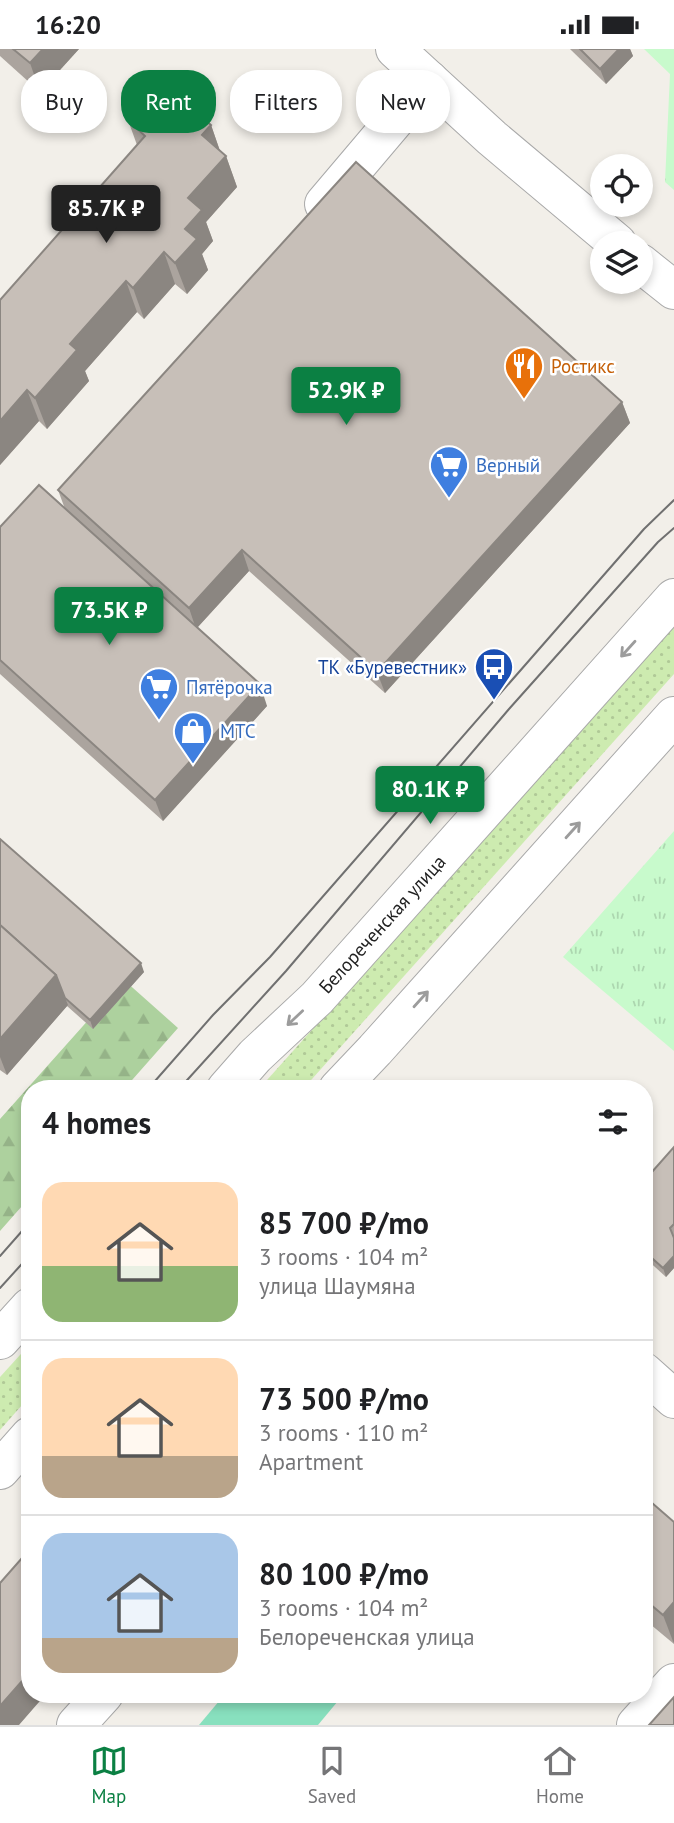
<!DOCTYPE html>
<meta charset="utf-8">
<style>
:root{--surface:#fff;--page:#f6f6f6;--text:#202124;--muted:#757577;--line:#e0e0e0;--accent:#0b8043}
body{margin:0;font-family:"PT Sans",sans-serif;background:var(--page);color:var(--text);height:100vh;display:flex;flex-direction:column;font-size:26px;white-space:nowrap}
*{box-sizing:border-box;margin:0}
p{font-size:23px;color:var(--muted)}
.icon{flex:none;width:38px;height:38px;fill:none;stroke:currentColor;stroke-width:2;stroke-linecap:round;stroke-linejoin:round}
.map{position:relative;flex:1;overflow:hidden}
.drawer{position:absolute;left:21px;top:1031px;width:632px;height:623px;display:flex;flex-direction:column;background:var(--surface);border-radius:28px;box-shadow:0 4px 10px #0003}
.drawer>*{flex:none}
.hud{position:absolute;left:21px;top:21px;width:634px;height:63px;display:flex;gap:14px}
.controls{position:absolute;left:590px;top:105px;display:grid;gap:14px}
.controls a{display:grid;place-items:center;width:63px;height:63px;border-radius:50%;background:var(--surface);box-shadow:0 4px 10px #0003;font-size:35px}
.price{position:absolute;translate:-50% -60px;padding:0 16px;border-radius:7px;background:var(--accent);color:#fff;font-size:23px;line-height:46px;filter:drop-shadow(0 2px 4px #0008)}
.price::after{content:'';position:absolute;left:50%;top:42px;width:21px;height:16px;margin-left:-10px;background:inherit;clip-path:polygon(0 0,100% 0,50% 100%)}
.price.selected{background:#222;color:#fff}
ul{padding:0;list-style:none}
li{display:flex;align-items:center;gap:21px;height:175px;padding:0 21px}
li+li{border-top:2px solid var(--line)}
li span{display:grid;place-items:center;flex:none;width:196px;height:140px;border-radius:21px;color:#555}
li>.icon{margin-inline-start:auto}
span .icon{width:84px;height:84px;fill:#fffc;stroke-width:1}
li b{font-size:30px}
h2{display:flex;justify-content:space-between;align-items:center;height:84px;padding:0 21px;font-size:30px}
.pill{padding:0 24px;border-radius:28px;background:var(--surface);box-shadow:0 4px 10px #0003;font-size:24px;line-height:63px}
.pill.selected{background:var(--accent);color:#fff}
.status{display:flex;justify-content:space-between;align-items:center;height:49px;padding:0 35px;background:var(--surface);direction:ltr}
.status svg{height:19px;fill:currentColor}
.tabs{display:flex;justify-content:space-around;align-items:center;height:98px;border-top:2px solid var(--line);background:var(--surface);font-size:19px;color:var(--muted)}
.tabs a{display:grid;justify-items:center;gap:4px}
.tabs .selected{color:var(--accent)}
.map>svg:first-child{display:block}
.grass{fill:url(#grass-dots)}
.forest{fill:url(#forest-firs)}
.park{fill:url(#park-tufts)}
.pitch{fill:#88e0be}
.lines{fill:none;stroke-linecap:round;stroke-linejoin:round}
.minor-casing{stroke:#a9a9a9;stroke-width:40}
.minor{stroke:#fff;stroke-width:38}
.tram{stroke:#707070;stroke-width:2}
.wall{fill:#aba49e}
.shaded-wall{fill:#8b8681}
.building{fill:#c7bfb8;stroke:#8b8681;stroke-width:2}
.oneway{stroke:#9c9c9c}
.labels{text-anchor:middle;stroke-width:5;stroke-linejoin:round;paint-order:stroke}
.food-label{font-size:19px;fill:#c56008;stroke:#fff;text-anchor:start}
.shop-label{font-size:19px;fill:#366cbe;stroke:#fff;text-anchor:start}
.transit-label{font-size:19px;fill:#164399;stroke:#fff;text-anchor:end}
.street-label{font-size:19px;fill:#222;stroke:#fff}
</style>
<div class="status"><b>16:20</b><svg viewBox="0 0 49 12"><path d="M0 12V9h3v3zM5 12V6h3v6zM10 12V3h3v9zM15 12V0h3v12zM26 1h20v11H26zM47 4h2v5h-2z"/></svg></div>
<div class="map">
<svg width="674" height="1676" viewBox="0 0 674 1676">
<defs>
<pattern id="grass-dots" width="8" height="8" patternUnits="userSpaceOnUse" patternTransform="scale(1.75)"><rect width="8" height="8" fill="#cdebb0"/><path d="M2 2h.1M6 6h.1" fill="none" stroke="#b0c997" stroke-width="1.8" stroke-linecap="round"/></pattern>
<pattern id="forest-firs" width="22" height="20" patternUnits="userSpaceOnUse" patternTransform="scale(1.75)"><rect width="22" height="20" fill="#add19e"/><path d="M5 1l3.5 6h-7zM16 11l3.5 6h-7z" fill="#95b388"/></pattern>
<pattern id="park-tufts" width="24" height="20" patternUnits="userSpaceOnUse" patternTransform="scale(1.75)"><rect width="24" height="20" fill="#c8facc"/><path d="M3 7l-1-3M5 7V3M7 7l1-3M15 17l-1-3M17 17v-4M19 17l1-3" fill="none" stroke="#acd6af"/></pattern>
</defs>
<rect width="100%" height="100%" fill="#f2efe9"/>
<g class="grass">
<path d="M674,576V625L304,1039L259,1040Z"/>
<path d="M30,1295V1347L0,1381V1328Z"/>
</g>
<path class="forest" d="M124,931L178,979L125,1039L30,1040V1148L0,1182V1070Z"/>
<g class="park">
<path d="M644,0H674V141L665,133L670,25Z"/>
<path d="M674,782V1002L563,908Z"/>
</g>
<path class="pitch" d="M225,1645H343V1646L318,1676H199Z"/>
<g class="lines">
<g class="minor-casing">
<g id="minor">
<path d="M395,0L492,89L617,194"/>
<path d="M324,155L429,31"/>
<path d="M640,214L674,241"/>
<path d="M226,1040L255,1007L317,949L674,549"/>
<path d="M338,1040L375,1001L674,667"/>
<path d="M0,1291L30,1258"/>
<path d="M644,1323L674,1350"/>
<path d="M0,1421L30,1387"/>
<path d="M76,1676L104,1645"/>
<path d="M636,1676L674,1634"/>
</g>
</g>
<use href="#minor" class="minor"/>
<g class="tram">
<path d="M148,1040L213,966L270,908L644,480L674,451"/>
<path d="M179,1040L286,922L509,660L658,493L674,479"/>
<path d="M0,1207L30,1173"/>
<path d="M0,1239L30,1206"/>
</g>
</g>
<g class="wall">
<path d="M0,0H79L40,43L0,7Z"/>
<path d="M570,0H630L633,7L606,35Z"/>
<path d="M128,71L211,76L220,102L226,107L237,138L206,173L213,192L202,205L208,221L187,245L175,235L144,270L137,263L85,322L89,332L47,380L39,372L0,416V251L137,96Z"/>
<path d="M622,353L630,374L385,644L249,522L197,579L267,657L163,772L0,625V478L65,460L58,441Z"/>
<path d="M0,790L144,923L93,980L67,957L7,1026L0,1021Z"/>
<path d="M674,1098V1219L666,1228L644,1208V1132Z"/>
<path d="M644,1447L674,1595L644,1570Z"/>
</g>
<g class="shaded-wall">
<path d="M43,0H79L40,43L30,14Z"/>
<path d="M619,0H630L633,7L606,35L600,20Z"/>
<path d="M211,76L222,108L202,86Z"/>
<path d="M226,107L237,138L206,173L213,192L202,205L208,221L187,245L175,214L185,180L188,149Z"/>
<path d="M164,203L175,235L144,270L133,239Z"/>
<path d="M126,232L137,263L85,322L89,332L47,380L35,349L70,295Z"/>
<path d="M27,341L39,372L0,416V372Z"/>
<path d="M622,353L630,374L385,644L377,623Z"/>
<path d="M242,501L249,522L196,580L189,559Z"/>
<path d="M260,635L267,657L163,772L155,751Z"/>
<path d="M141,914L144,923L93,980L90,971Z"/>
<path d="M56,926L68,956L7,1026L0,1008V990Z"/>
<path d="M674,1207V1219L666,1228L663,1219Z"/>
<path d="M674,1553V1595L663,1566Z"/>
<path d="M30,1623V1645H46L19,1676H0V1657Z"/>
</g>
<g class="building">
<path d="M13,0H43L30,14Z"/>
<path d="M580,0H619L600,20Z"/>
<path d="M162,33L211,76L202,86L226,107L188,149L202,161L185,180L197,190L175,214L164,203L133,239L126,232L70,295L77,301L35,349L27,341L0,372V251L145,87L128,71Z"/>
<path d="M356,113L622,353L377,623L242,501L189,559L58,441Z"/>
<path d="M39,436L260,635L155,751L0,611V478Z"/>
<path d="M0,790L141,914L90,971L65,949L56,926L0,876Z"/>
<path d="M0,876L56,926L0,990Z"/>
<path d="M674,1098V1175L670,1179L674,1189V1207L663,1219L644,1202V1132Z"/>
<path d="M644,1447L674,1473V1553L663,1566L644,1550Z"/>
<path d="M30,1500V1623L0,1657V1534Z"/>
<path d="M674,1648V1676H649Z"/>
</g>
<defs><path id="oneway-shaft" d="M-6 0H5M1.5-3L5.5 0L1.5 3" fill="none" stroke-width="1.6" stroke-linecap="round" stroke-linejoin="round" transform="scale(1.75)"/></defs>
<g class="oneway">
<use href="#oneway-shaft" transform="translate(628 600) rotate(132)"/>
<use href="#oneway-shaft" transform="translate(573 781) rotate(-48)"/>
<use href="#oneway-shaft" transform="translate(421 950) rotate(-48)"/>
<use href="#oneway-shaft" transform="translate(295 969) rotate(137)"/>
</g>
<defs>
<g id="restaurant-pin" transform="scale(2.0125)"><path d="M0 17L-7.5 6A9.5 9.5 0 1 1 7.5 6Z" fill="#e8710a" stroke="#fff"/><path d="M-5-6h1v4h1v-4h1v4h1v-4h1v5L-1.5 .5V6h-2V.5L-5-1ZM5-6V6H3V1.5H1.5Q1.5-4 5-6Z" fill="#fff"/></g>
<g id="supermarket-pin" transform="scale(2.0125)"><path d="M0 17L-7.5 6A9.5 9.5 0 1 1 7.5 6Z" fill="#3f7fe0" stroke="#fff"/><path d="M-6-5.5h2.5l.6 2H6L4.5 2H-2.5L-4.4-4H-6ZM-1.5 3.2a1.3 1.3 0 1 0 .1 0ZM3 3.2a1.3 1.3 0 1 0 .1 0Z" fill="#fff"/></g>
<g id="bus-pin" transform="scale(2.0125)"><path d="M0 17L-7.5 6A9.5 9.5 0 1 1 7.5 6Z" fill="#1a4fb4" stroke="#fff"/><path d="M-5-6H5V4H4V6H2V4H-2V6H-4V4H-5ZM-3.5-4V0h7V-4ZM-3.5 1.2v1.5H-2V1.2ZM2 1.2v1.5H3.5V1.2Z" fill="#fff"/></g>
<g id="shop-pin" transform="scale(2.0125)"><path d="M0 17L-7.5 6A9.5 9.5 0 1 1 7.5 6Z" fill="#3f7fe0" stroke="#fff"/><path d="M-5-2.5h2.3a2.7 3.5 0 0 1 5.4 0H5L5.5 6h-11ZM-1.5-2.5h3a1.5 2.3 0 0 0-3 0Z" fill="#fff"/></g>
</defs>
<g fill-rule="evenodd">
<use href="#restaurant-pin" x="524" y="317"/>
<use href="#supermarket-pin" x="449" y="416"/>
<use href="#bus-pin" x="494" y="618"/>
<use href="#supermarket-pin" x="159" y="638"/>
<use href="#shop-pin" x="193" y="682"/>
</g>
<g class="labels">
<g class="food-label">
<text x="551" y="324">Ростикс</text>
</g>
<g class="shop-label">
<text x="476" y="423">Верный</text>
<text x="186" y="645">Пятёрочка</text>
<text x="220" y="689">МТС</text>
</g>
<g class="transit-label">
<text x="467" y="625">ТК «Буревестник»</text>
</g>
<g class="street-label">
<text transform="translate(382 875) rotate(-48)" y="7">Белореченская улица</text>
</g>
</g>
</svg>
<div class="controls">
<a><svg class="icon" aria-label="locate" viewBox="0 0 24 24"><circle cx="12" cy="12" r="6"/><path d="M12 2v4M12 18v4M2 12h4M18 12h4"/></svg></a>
<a><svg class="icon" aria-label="layers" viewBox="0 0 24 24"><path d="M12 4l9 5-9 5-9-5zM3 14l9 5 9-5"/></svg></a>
</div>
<b class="price selected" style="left:106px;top:196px">85.7K ₽</b>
<b class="price" style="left:346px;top:378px">52.9K ₽</b>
<b class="price" style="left:109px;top:598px">73.5K ₽</b>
<b class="price" style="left:430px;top:777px">80.1K ₽</b>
<div class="hud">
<a class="pill">Buy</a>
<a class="pill selected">Rent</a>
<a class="pill">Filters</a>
<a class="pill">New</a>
</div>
<section class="drawer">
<h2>4 homes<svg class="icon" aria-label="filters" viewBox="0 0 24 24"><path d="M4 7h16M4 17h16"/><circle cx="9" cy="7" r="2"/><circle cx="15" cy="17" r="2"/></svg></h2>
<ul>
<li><span style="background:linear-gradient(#ffd9b3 60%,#8fb573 0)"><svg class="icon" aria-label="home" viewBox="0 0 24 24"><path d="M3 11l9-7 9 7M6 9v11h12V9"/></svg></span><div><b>85 700 ₽/mo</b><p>3 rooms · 104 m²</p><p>улица Шаумяна</p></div></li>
<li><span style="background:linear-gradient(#ffd9b3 70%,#b9a48a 0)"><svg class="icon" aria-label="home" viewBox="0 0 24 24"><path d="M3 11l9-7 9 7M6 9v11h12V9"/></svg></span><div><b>73 500 ₽/mo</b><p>3 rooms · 110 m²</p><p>Apartment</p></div></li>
<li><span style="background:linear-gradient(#a9c7e8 75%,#b9a48a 0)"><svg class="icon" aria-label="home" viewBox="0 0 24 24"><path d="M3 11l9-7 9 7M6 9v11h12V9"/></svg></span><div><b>80 100 ₽/mo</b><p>3 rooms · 104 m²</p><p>Белореченская улица</p></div></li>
</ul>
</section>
</div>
<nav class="tabs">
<a class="selected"><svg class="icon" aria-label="map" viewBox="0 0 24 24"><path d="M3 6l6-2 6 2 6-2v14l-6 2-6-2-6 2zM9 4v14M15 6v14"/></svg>Map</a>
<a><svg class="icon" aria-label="saved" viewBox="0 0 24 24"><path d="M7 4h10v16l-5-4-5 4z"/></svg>Saved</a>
<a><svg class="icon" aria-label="home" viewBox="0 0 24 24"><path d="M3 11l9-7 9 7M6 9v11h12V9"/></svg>Home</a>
</nav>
